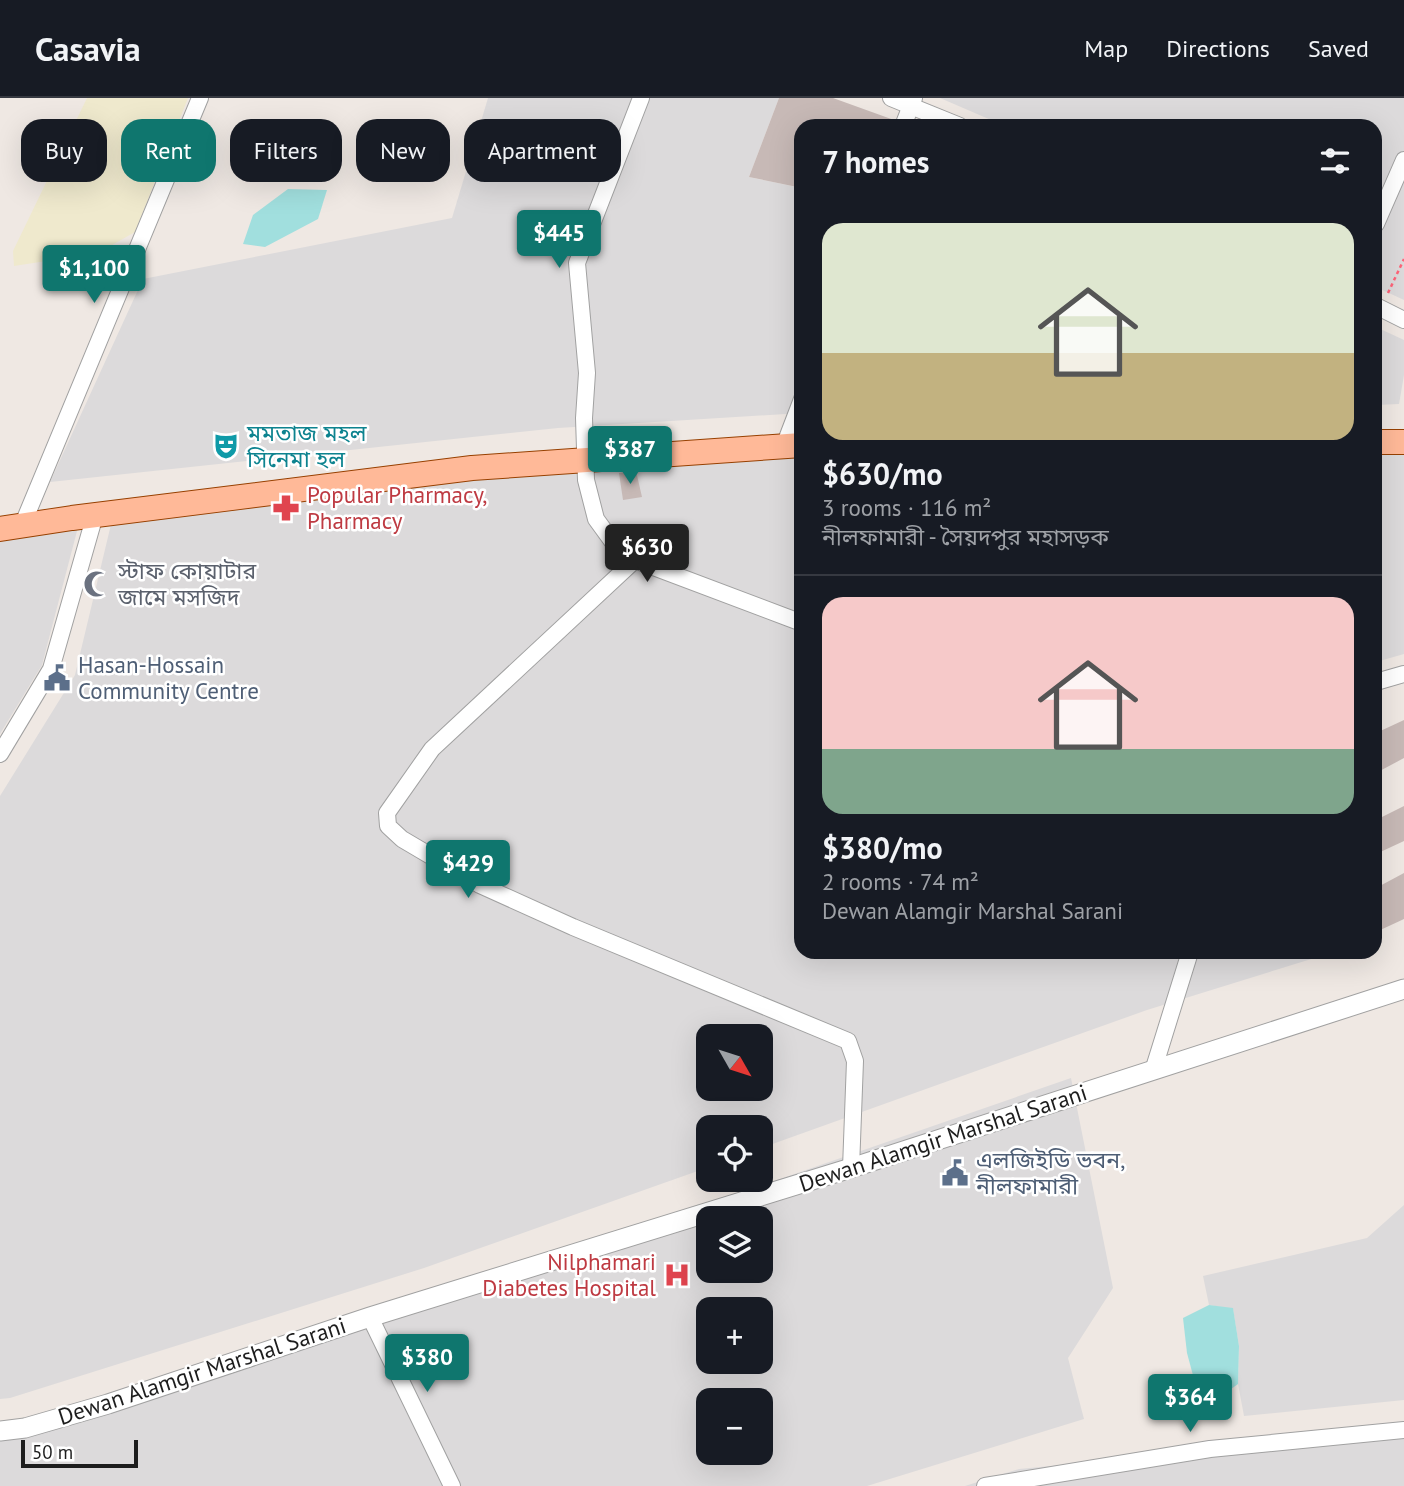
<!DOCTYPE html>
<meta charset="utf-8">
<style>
:root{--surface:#171b24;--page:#242831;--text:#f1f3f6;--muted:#9ea1a6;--line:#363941;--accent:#0f766e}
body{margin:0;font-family:"PT Sans","Noto Sans Bengali",sans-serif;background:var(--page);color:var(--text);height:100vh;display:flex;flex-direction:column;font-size:26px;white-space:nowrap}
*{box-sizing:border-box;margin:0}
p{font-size:23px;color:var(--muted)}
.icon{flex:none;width:38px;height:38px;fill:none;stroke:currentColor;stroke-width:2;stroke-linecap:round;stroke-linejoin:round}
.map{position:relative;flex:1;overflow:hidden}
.panel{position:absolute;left:794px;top:21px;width:588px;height:840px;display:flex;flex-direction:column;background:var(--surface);border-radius:21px;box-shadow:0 7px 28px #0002}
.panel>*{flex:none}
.top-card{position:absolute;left:21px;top:21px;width:665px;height:63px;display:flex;gap:14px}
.needle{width:46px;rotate:129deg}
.controls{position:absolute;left:696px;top:926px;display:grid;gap:14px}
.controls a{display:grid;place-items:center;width:77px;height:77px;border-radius:14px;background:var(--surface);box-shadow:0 7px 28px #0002;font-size:35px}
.scale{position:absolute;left:21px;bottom:18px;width:117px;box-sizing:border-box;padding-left:7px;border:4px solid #1d1d1d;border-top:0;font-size:19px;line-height:24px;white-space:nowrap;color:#1d1d1d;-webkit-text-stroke:5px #fff;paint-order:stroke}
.price{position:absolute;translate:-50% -60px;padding:0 16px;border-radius:7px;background:var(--accent);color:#fff;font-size:23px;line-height:46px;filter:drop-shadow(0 2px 4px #0008)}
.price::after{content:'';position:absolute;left:50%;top:42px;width:21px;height:16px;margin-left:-10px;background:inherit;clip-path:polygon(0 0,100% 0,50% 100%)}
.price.on{background:#222;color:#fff}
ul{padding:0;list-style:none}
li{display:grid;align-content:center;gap:14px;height:371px;padding:0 28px}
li+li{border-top:2px solid var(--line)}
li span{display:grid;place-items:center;height:217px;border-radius:21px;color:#555}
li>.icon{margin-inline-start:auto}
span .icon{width:126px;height:126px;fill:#fffc;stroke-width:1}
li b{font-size:30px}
h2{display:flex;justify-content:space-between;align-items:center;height:84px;padding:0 28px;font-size:30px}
.tag{padding:0 24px;border-radius:21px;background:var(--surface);box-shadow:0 7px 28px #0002;font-size:24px;line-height:63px}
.tag.on{background:var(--accent);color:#fff}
header{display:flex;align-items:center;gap:42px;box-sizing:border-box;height:98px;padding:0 35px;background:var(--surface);border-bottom:2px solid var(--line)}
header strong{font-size:33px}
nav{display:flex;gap:38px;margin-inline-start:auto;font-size:24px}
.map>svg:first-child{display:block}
.residential{fill:#dcdadb;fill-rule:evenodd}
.farmland{fill:#efe9cd}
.water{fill:#a1dfde}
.building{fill:#c7b9b6}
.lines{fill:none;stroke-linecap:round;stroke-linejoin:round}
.minor-casing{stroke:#a1a1a1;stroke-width:18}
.tertiary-casing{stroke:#a1a1a1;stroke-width:21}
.primary-casing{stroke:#974000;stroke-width:26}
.path{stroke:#ff6479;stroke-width:2.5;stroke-dasharray:3.5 3.5;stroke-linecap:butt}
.minor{stroke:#fff;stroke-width:16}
.tertiary{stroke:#fff;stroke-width:19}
.primary{stroke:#ffb998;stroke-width:24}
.labels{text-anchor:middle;stroke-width:5;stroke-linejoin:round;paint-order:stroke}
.culture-label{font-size:23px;fill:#0d838f;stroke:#fff;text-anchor:start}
.health-label{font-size:23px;fill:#be3a42;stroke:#fff;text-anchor:start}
.worship-label{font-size:23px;fill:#5b616d;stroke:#fff;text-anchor:start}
.service-label{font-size:23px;fill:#4e5e75;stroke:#fff;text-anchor:start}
.street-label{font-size:23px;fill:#1d1d1d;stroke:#fff}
</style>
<header>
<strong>Casavia</strong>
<nav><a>Map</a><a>Directions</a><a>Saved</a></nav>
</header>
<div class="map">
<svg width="1404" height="1388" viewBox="0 0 1404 1388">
<rect width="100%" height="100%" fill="#efe8e3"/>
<g class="residential">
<path d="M488,0H779L749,79L801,90V315L558,330L50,384L143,181L452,120Z"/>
<path d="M940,0H1404V202L1376,189V28H1005Z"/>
<path d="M1376,229L1404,242V277L1399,306L1376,307Z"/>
<path d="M1376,343H1404V556L1376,564Z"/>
<path d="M801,350L802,854H1334L1147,912L761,1050V1029H709V1069L424,1170L10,1300L0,1301V698L75,577L113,418L558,362ZM709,938H761V990H709Z"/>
<path d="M83,410L42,567L0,636V423Z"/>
<path d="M1071,980L1113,1190L1068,1260L1084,1321L867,1388H0V1331L449,1196ZM709,1120H761V1172H709ZM709,1211H761V1264H709ZM709,1302H761V1354H709Z"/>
<path d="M1404,1107V1302L1244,1318L1238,1286L1239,1248L1233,1211L1209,1207L1203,1178L1367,1140Z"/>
<path d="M1404,1335V1388H965L1019,1371Z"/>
</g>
<path class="farmland" d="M87,0H188L135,134L98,155L14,168L13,153Z"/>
<g class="water">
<path d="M288,91L327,92L318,121L265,149L243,146L253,117Z"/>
<path d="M1209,1207L1233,1210L1239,1248L1238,1286L1220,1299L1198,1296L1187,1255L1183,1220Z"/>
</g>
<g class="building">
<path d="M779,0H833L894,22L893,28H802V90L749,79Z"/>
<path d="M636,373L642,399L623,402L619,375Z"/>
<path d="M1404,622V660L1376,675V635Z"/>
<path d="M1404,708V743L1376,756V722Z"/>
<path d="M1404,775V821L1376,834V790Z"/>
</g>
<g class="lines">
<g class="minor-casing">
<g id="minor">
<path d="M641,0L577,165L587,275L584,320L586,382L596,421L612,443L635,462L802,525"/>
<path d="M891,0L960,28"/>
<path d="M903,28L914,0"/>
<path d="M1376,126L1404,62"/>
<path d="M1376,208L1404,222"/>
<path d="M784,348L802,301"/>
<path d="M22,428L200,0"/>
<path d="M635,462L432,651L387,715L388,728L402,741L480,787L573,829L848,943L855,963L851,1070"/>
<path d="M1376,584L1404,576"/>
<path d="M0,656L51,571L95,417"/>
<path d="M1153,973L1190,854"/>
<path d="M370,1219L452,1388"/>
<path d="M985,1388L1210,1351L1404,1332"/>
</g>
</g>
<g class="tertiary-casing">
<path id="tertiary" d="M0,1333L25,1330L108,1306L370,1219L851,1070L1404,891"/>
</g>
<g class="primary-casing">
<g id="primary">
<path d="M1376,344H1404"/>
<path d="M0,431L72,420L472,370L802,347"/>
</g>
</g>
<path class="path" d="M1388,195L1404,161"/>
<use href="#minor" class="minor"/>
<use href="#tertiary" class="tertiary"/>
<use href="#primary" class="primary"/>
</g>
<defs>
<g id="theatre-bare" transform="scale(2.1)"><path d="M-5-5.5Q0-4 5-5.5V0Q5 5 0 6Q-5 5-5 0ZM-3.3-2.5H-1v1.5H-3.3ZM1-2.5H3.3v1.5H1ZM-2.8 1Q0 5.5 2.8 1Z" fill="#0f9aa8" stroke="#fff" stroke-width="2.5" paint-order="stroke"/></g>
<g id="pharmacy-bare" transform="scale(2.1)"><path d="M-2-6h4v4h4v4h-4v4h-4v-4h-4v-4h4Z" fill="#e0444e" stroke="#fff" stroke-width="2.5" paint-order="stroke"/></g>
<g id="mosque-bare" transform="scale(2.1)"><path d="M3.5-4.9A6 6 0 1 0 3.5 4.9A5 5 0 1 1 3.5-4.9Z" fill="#6b7280" stroke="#fff" stroke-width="2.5" paint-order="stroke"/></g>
<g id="civic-bare" transform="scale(2.1)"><path d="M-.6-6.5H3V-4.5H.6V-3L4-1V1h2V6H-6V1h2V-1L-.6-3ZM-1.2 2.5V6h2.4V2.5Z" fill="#5c6f8a" stroke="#fff" stroke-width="2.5" paint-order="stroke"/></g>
<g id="hospital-bare" transform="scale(2.1)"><path d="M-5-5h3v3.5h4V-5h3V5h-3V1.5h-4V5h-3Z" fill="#e0444e" stroke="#fff" stroke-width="2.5" paint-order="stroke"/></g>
</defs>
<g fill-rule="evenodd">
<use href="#theatre-bare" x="226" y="348"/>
<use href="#pharmacy-bare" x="286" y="410"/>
<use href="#mosque-bare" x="97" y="486"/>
<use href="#civic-bare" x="57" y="580"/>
<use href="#civic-bare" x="955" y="1075"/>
<use href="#hospital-bare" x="677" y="1177"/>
</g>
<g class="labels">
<g class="culture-label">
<text x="247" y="343">মমতাজ মহল<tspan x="247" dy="26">সিনেমা হল</tspan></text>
</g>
<g class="health-label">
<text x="307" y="405">Popular Pharmacy,<tspan x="307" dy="26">Pharmacy</tspan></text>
<text x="656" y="1172" text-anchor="end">Nilphamari<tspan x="656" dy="26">Diabetes Hospital</tspan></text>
</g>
<g class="worship-label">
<text x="118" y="481">স্টাফ কোয়াটার<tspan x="118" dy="26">জামে মসজিদ</tspan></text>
</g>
<g class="service-label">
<text x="78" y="575">Hasan-Hossain<tspan x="78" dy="26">Community Centre</tspan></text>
<text x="976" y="1070">এলজিইডি ভবন,<tspan x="976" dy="26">নীলফামারী</tspan></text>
</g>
<g class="street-label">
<text transform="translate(943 1040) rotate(-18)" y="8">Dewan Alamgir Marshal Sarani</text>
<text transform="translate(202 1273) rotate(-18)" y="8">Dewan Alamgir Marshal Sarani</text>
</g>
</g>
</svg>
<div class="controls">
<a><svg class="needle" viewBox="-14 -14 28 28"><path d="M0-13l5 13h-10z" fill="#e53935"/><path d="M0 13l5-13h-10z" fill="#9ea1a6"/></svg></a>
<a><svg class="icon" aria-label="locate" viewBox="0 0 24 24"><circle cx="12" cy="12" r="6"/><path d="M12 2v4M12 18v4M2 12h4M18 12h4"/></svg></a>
<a><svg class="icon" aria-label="layers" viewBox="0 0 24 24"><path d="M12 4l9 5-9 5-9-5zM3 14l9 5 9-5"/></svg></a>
<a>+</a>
<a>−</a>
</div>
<div class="scale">50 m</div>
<b class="price" style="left:559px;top:172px">$445</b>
<b class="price" style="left:94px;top:207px">$1,100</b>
<b class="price" style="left:630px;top:388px">$387</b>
<b class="price on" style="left:647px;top:486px">$630</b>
<b class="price" style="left:468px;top:802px">$429</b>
<b class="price" style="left:427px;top:1296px">$380</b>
<b class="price" style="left:1190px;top:1336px">$364</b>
<div class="top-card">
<a class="tag">Buy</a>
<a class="tag on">Rent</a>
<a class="tag">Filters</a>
<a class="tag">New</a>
<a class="tag">Apartment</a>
</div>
<section class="panel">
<h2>7 homes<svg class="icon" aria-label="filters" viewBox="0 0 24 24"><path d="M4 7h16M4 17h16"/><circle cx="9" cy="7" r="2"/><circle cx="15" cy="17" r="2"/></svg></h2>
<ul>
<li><span style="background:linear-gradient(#dfe7d0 60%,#c2b280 0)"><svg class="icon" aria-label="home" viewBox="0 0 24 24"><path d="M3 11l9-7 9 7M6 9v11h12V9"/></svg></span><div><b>$630/mo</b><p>3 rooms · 116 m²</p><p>নীলফামারী - সৈয়দপুর মহাসড়ক</p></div></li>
<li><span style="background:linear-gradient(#f6c9c9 70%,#7fa58c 0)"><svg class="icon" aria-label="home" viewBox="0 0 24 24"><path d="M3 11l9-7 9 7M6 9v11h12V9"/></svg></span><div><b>$380/mo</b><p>2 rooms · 74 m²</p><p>Dewan Alamgir Marshal Sarani</p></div></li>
</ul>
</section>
</div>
